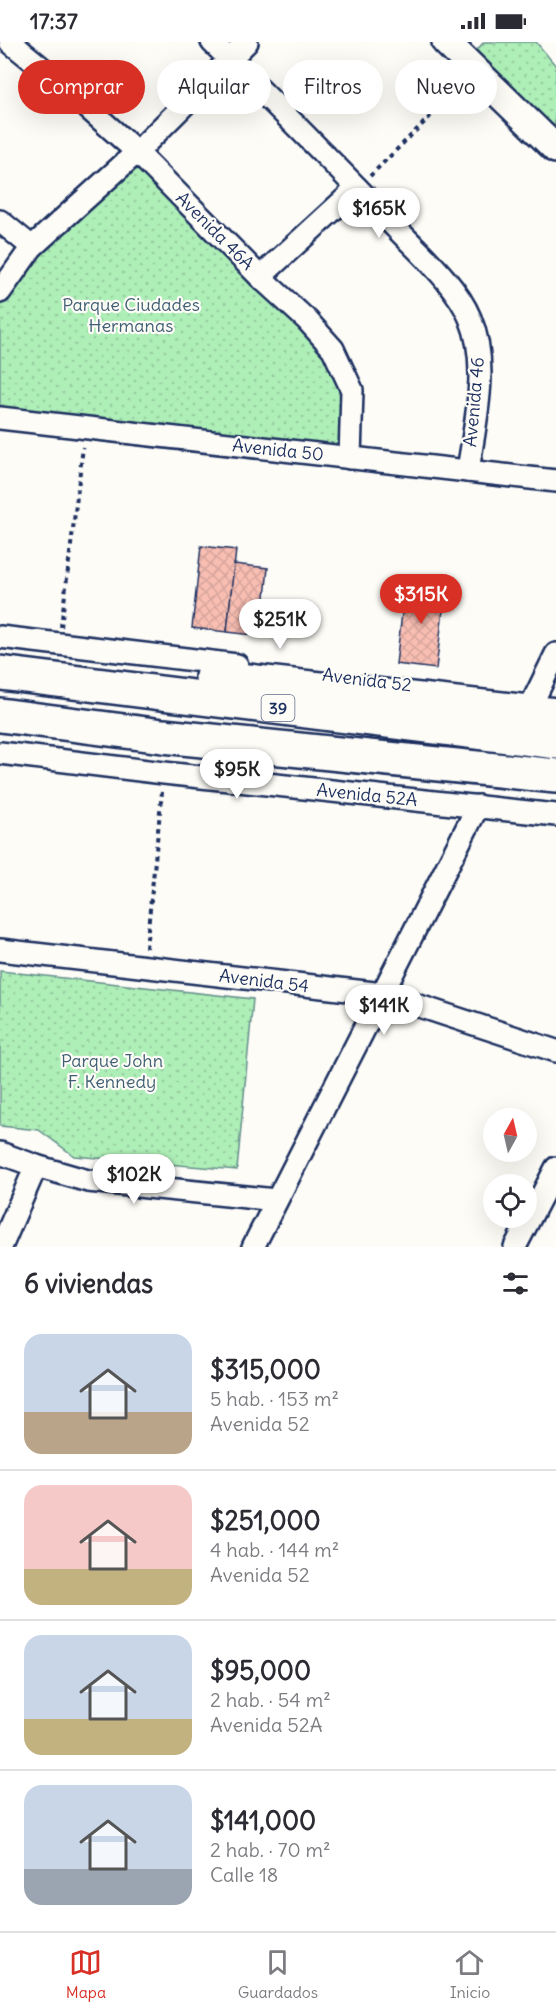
<!DOCTYPE html>
<html lang="es">
<meta charset="utf-8">
<style>
:root{--surface:#fff;--page:#f7f7f7;--text:#2b2b33;--muted:#7c7c81;--line:#e1e1e2;--accent:#d93025}
body{margin:0;font-family:Delius,sans-serif;background:var(--page);color:var(--text);height:100vh;display:flex;flex-direction:column;font-size:22px;white-space:nowrap}
*{box-sizing:border-box;margin:0}
p{font-size:20px;color:var(--muted)}
.icon{flex:none;width:33px;height:33px;fill:none;stroke:currentColor;stroke-width:2;stroke-linecap:round;stroke-linejoin:round}
.map{position:relative;height:1205px;overflow:hidden}
.side{display:flex;flex-direction:column;background:var(--surface);flex:1}
.side>*{flex:none}
.top-card{position:absolute;left:18px;top:18px;width:520px;height:54px;display:flex;gap:12px}
.needle{width:39px;rotate:8deg}
.tools{position:absolute;left:483px;top:1066px;display:grid;gap:12px}
.tools a{display:grid;place-items:center;width:54px;height:54px;border-radius:50%;background:var(--surface);box-shadow:0 6px 24px #0002;font-size:30px}
.price{position:absolute;translate:-50% -51px;padding:0 14px;border-radius:21px;background:#fff;color:#222;font-size:20px;line-height:39px;filter:drop-shadow(0 2px 3px #0008)}
.price::after{content:'';position:absolute;left:50%;top:36px;width:18px;height:14px;margin-left:-9px;background:inherit;clip-path:polygon(0 0,100% 0,50% 100%)}
.price.current{background:var(--accent);color:#fff}
ul{padding:0;list-style:none}
li{display:flex;align-items:center;gap:18px;height:150px;padding:0 24px}
li+li{border-top:2px solid var(--line)}
li span{display:grid;place-items:center;flex:none;width:168px;height:120px;border-radius:18px;color:#555}
li>.icon{margin-inline-start:auto}
span .icon{width:72px;height:72px;fill:#fffc;stroke-width:1}
li b{font-size:26px}
h2{display:flex;justify-content:space-between;align-items:center;height:72px;padding:0 24px;font-size:26px}
.tag{padding:0 21px;border-radius:27px;background:var(--surface);box-shadow:0 6px 24px #0002;font-size:21px;line-height:54px}
.tag.current{background:var(--accent);color:#fff}
.status{display:flex;justify-content:space-between;align-items:center;height:42px;padding:0 30px;background:var(--surface);direction:ltr}
.status svg{height:16px;fill:currentColor}
.tab-bar{display:flex;justify-content:space-around;align-items:center;height:84px;border-top:2px solid var(--line);background:var(--surface);font-size:16px;color:var(--muted)}
.tab-bar a{display:grid;justify-items:center;gap:3px}
.tab-bar .current{color:var(--accent)}
.map>svg:first-child{display:block}
.grass{fill:url(#grass-dots);stroke:#648e8a;stroke-width:1.5}
.building{fill:url(#building-cross-hatch);stroke:#1b2f5e;stroke-width:1.5}
.lines{fill:none;stroke-linecap:round;stroke-linejoin:round}
.minor-casing{stroke:#1b2f5e;stroke-width:26}
.tertiary-casing{stroke:#1b2f5e;stroke-width:32}
.trunk-casing{stroke:#1b2f5e;stroke-width:38}
.path{stroke:#1b2f5e;stroke-width:4;stroke-dasharray:4.5 4.5;stroke-linecap:butt}
.minor{stroke:#fdfcf7;stroke-width:21}
.tertiary{stroke:#fdfcf7;stroke-width:27}
.trunk{stroke:#fdfcf7;stroke-width:33}
.labels{text-anchor:middle;stroke-width:4.5;stroke-linejoin:round;paint-order:stroke}
.shield{fill:#fdfcf7;stroke:#5f6c8c;stroke-width:1.5}
.shield-label{font-size:16px;font-weight:bold;fill:#1b2f5e}
.street-label{font-size:18px;fill:#1b2f5e;stroke:#fdfcf7}
.park-label{font-size:18px;fill:#405f74;stroke:#fdfcf7}
</style>
<div class="status"><b>17:37</b><svg viewBox="0 0 49 12"><path d="M0 12V9h3v3zM5 12V6h3v6zM10 12V3h3v9zM15 12V0h3v12zM26 1h20v11H26zM47 4h2v5h-2z"/></svg></div>
<div class="map">
<svg width="556" height="1205" viewBox="0 0 556 1205">
<defs>
<pattern id="grass-dots" width="8" height="8" patternUnits="userSpaceOnUse" patternTransform="scale(1.5)"><rect width="8" height="8" fill="#aeeeb7"/><path d="M2 2h.1M6 6h.1" fill="none" stroke="#95cca0" stroke-width="1.8" stroke-linecap="round"/></pattern>
<pattern id="building-cross-hatch" width="8" height="8" patternUnits="userSpaceOnUse" patternTransform="scale(1.5)"><rect width="8" height="8" fill="#f9beb2"/><path d="M0 0l8 8M0 8l8-8" fill="none" stroke="#d5a49c"/></pattern>
</defs>
<rect width="100%" height="100%" fill="#fdfcf7"/>
<filter id="ink" filterUnits="userSpaceOnUse"><feTurbulence type="fractalNoise" baseFrequency=".0167" numOctaves="2"/><feDisplacementMap in="SourceGraphic" scale="12" xChannelSelector="R" yChannelSelector="G"/><feConvolveMatrix kernelMatrix="1 2 1 2 8 2 1 2 1" color-interpolation-filters="sRGB"/></filter>
<g filter="url(#ink)">
<g class="grass">
<path d="M484,0H536L556,24L555,86L475,10Z"/>
<path d="M137,110L307,278L352,348L350,416L0,376V250Z"/>
<path d="M0,929L253,957L237,1128L74,1114L39,1088L0,1084Z"/>
</g>
<g class="building">
<path d="M201,504L236,508L227,590L192,586Z"/>
<path d="M234,522L268,526L261,594L227,590Z"/>
<path d="M406,538L446,543L436,627L396,622Z"/>
</g>
<g class="lines">
<g class="minor-casing">
<g id="minor">
<path d="M10,0L53,35L137,110L260,235L307,278L333,307L352,348L350,416"/>
<path d="M212,0C274,61 335,123 395,185C420,211 456,242 470,276C490,323 475,380 468,429"/>
<path d="M0,179L32,205"/>
<path d="M260,235L357,146"/>
<path d="M0,250L32,205L137,110L247,0"/>
<path d="M0,376L556,439"/>
<path d="M0,595L237,623"/>
<path d="M534,657L556,612"/>
<path d="M0,711L164,731L556,773"/>
<path d="M0,908L383,952L556,1009"/>
<path d="M0,1111L36,1124L88,1139L276,1158"/>
<path d="M1,1205L36,1124"/>
<path d="M253,1205L478,764"/>
<path d="M515,1205L556,1126"/>
</g>
</g>
<g class="tertiary-casing">
<path id="tertiary" d="M446,0L556,107"/>
</g>
<g class="trunk-casing">
<g id="trunk">
<path d="M0,631L556,700"/>
<path d="M212,635L556,673"/>
<path d="M0,673L163,694L556,734"/>
</g>
</g>
<g class="path">
<path d="M370,134L461,44"/>
<path d="M61,585L83,405"/>
<path d="M146,906L162,750"/>
</g>
<use href="#minor" class="minor"/>
<use href="#tertiary" class="tertiary"/>
<use href="#trunk" class="trunk"/>
</g>
</g>
<g class="labels">
<rect class="shield" x="261.5" y="653" width="33" height="26" rx="4.5"/>
<g class="shield-label">
<text x="278" y="672">39</text>
</g>
<g class="street-label">
<text transform="translate(215 189) rotate(45)" y="6">Avenida 46A</text>
<text transform="translate(474 360) rotate(-85)" y="6">Avenida 46</text>
<text transform="translate(278 408) rotate(6)" y="6">Avenida 50</text>
<text transform="translate(367 638) rotate(7)" y="6">Avenida 52</text>
<text transform="translate(367 753) rotate(6)" y="6">Avenida 52A</text>
<text transform="translate(264 939) rotate(7)" y="6">Avenida 54</text>
</g>
<g class="park-label">
<text x="131" y="269">Parque Ciudades<tspan x="131" dy="21">Hermanas</tspan></text>
<text x="112" y="1025">Parque John<tspan x="112" dy="21">F. Kennedy</tspan></text>
</g>
</g>
</svg>
<div class="tools">
<a><svg class="needle" viewBox="-14 -14 28 28"><path d="M0-13l5 13h-10z" fill="#e53935"/><path d="M0 13l5-13h-10z" fill="#7c7c81"/></svg></a>
<a><svg class="icon" aria-label="locate" viewBox="0 0 24 24"><circle cx="12" cy="12" r="6"/><path d="M12 2v4M12 18v4M2 12h4M18 12h4"/></svg></a>
</div>
<b class="price" style="left:379px;top:197px">$165K</b>
<b class="price current" style="left:421px;top:583px">$315K</b>
<b class="price" style="left:280px;top:608px">$251K</b>
<b class="price" style="left:237px;top:758px">$95K</b>
<b class="price" style="left:384px;top:994px">$141K</b>
<b class="price" style="left:134px;top:1163px">$102K</b>
<div class="top-card">
<a class="tag current">Comprar</a>
<a class="tag">Alquilar</a>
<a class="tag">Filtros</a>
<a class="tag">Nuevo</a>
</div>
</div>
<section class="side">
<h2>6 viviendas<svg class="icon" aria-label="filters" viewBox="0 0 24 24"><path d="M4 7h16M4 17h16"/><circle cx="9" cy="7" r="2"/><circle cx="15" cy="17" r="2"/></svg></h2>
<ul>
<li><span style="background:linear-gradient(#c9d6e8 65%,#b9a48a 0)"><svg class="icon" aria-label="home" viewBox="0 0 24 24"><path d="M3 11l9-7 9 7M6 9v11h12V9"/></svg></span><div><b>$315,000</b><p>5 hab. · 153 m²</p><p>Avenida 52</p></div></li>
<li><span style="background:linear-gradient(#f6c9c9 70%,#c2b280 0)"><svg class="icon" aria-label="home" viewBox="0 0 24 24"><path d="M3 11l9-7 9 7M6 9v11h12V9"/></svg></span><div><b>$251,000</b><p>4 hab. · 144 m²</p><p>Avenida 52</p></div></li>
<li><span style="background:linear-gradient(#c9d6e8 70%,#c2b280 0)"><svg class="icon" aria-label="home" viewBox="0 0 24 24"><path d="M3 11l9-7 9 7M6 9v11h12V9"/></svg></span><div><b>$95,000</b><p>2 hab. · 54 m²</p><p>Avenida 52A</p></div></li>
<li><span style="background:linear-gradient(#c9d6e8 70%,#9aa5b1 0)"><svg class="icon" aria-label="home" viewBox="0 0 24 24"><path d="M3 11l9-7 9 7M6 9v11h12V9"/></svg></span><div><b>$141,000</b><p>2 hab. · 70 m²</p><p>Calle 18</p></div></li>
</ul>
</section>
<nav class="tab-bar">
<a class="current"><svg class="icon" aria-label="map" viewBox="0 0 24 24"><path d="M3 6l6-2 6 2 6-2v14l-6 2-6-2-6 2zM9 4v14M15 6v14"/></svg>Mapa</a>
<a><svg class="icon" aria-label="saved" viewBox="0 0 24 24"><path d="M7 4h10v16l-5-4-5 4z"/></svg>Guardados</a>
<a><svg class="icon" aria-label="home" viewBox="0 0 24 24"><path d="M3 11l9-7 9 7M6 9v11h12V9"/></svg>Inicio</a>
</nav>
